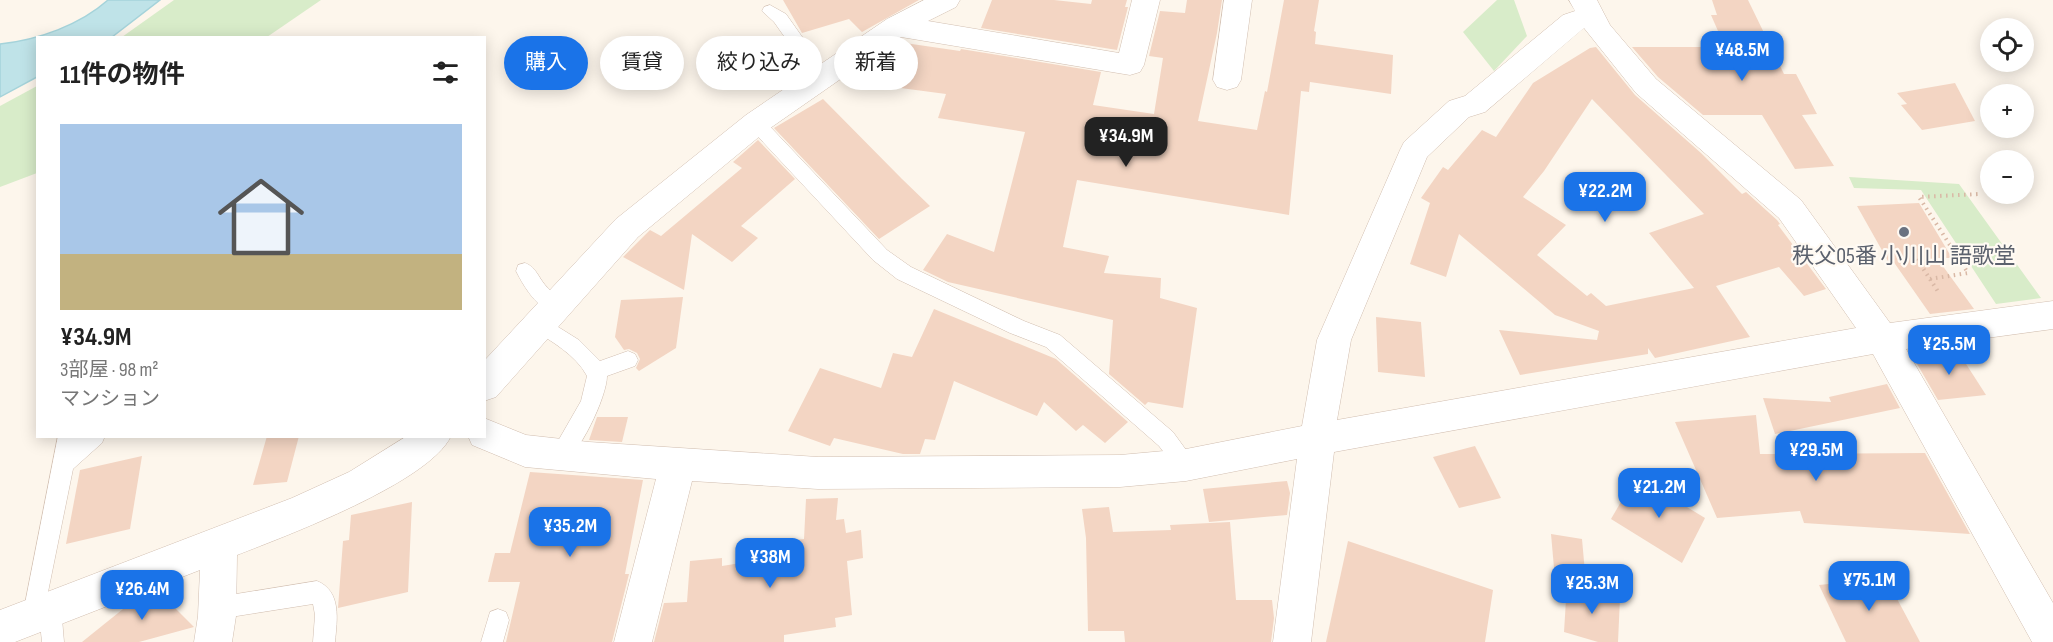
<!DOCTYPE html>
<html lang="ja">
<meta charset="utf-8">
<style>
:root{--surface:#fff;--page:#f2f2f2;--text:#222;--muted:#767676;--line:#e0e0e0;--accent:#1a73e8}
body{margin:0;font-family:"Sofia Sans Condensed","Noto Sans JP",sans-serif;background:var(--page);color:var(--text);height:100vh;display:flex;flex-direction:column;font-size:22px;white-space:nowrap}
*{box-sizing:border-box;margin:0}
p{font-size:20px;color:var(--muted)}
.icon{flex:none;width:33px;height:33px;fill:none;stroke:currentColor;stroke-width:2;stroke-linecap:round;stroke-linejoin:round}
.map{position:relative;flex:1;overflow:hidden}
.panel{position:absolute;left:36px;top:36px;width:450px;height:402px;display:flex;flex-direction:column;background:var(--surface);border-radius:0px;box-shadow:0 3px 15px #0003}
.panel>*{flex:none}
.top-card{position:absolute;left:504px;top:36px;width:570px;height:54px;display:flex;gap:12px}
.fabs{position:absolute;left:1980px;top:18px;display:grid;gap:12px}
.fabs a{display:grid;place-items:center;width:54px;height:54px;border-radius:50%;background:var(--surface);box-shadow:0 3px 15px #0003;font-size:30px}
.price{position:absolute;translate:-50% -51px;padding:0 14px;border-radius:12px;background:var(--accent);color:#fff;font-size:20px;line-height:39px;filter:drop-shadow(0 2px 3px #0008)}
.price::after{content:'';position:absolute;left:50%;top:36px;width:18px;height:14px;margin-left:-9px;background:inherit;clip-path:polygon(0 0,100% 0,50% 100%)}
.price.active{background:#222;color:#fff}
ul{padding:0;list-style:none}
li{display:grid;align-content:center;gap:12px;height:318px;padding:0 24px}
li+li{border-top:2px solid var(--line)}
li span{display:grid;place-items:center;height:186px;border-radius:0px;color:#555}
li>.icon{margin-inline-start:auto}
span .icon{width:108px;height:108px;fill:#fffc;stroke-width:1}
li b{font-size:26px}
h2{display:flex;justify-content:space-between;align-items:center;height:72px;padding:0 24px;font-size:26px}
.chip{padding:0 21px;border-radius:27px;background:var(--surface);box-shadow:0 3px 15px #0003;font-size:21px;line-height:54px}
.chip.active{background:var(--accent);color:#fff}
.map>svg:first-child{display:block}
.green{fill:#d8ecc9}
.water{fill:#bfe3e8;stroke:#a5d3da;stroke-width:1.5}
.building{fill:#f3d5c3;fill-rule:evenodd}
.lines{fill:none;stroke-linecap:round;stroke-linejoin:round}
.service-casing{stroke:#d1beb0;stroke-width:1}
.minor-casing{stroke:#d1beb0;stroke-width:1}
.path{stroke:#d9b8a5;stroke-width:4;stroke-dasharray:1.5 4.5;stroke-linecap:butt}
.service{fill:#fff;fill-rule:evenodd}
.minor{fill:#fff;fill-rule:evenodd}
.worship-dot{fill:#6b7280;stroke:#fffaf3;stroke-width:2}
.labels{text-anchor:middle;stroke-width:4.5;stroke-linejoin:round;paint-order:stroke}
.worship-label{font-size:22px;fill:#5b616d;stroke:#fffaf3}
</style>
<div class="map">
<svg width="2053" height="642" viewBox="0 0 2053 642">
<rect width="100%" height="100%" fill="#fdf6ec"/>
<g class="green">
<path d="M174,0H321L267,37H122Z"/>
<path d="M1497,0H1514L1527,36L1494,71L1463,32Z"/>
<path d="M37,86V173L0,187V106Z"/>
<path d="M1849,177L1959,184L2041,298L1996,304L1921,190L1854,188Z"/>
</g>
<path class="water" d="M108,0H160L112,37L38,38L37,77L0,97V44C38,40 80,25 108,0Z"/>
<g class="building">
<path d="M783,0H919L862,32L849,19L802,33Z"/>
<path d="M992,0H1054L1091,4L1092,0H1127L1125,7H1128L1117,50L981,28Z"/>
<path d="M1187,0H1222L1217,33L1198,121L1257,130L1265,91L1267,92L1284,0H1319L1314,31L1316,32L1315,44L1393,55L1391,94L1310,82L1309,92L1301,91L1289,215L1077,180L1063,247L1109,256L1104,273L1161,278L1160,298L1197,308L1183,408L1148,402L1145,405L1109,374L1113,320L948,282L923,270L947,234L994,252L1025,132L938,118L946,94L893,87L896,70L885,65L888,59L882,53L898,42L960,51L961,49L1101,72L1093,105L1154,114L1163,58L1149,56L1160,11L1185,13Z"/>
<path d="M1712,0H1748L1784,74H1796L1817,114L1802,115L1834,166L1795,169L1762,115H1703L1658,77L1632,47H1725L1711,15H1717Z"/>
<path d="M1596,47L1635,95L1701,153L1742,194L1746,192L1777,220L1780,224L1778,225L1826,289L1804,296L1779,267L1716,286L1750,337L1655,358L1648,348V354L1520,375L1499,330L1597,340L1599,331L1555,315L1459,234L1446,277L1410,264L1430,203L1421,198L1443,167L1448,170L1482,130L1496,137L1533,83L1590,48ZM1592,99L1704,214L1649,233L1694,288L1606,306L1591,293L1587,296L1537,255L1566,225L1523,197L1544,171Z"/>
<path d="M1955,83L1975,121L1922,130L1901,105L1907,104L1897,93Z"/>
<path d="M823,99L902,179L930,206L879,239L774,128Z"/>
<path d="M758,140L795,179L741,226L758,238L732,262L692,234L684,290L623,257L650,230L661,236L742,168L733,162Z"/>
<path d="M1919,203L1952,258H1937L1974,309L1930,314L1893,261H1888L1857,206Z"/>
<path d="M683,297L676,348L639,371L636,368L640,359L637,353L629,349L624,350L615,337L621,300Z"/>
<path d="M934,309L1056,359L1128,422L1105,443L1083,425L1076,431L1044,402L1037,416L954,381L935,440L925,439L920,454H903L834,438L830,446L788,431L820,368L881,388L893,353L912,357Z"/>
<path d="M1376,317L1421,322L1425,377L1378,372Z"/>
<path d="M1959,353L1986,395L1938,400L1913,357Z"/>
<path d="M1887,384L1900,408L1775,434L1763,398L1831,402L1829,397Z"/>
<path d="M1756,415L1760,454L1925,453L1970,534L1804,523L1800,511L1717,518L1675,422Z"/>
<path d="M597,417H628L622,442L589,440Z"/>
<path d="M267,436H299L287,482L253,485Z"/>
<path d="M1475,446L1501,498L1459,508L1433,457Z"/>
<path d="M142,456L130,529L66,544L80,470Z"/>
<path d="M530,472L643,480L625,574H629L612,642H506L520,582H488L495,553H510Z"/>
<path d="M1636,476L1705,518L1682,563L1611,519Z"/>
<path d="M1287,481L1290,493L1287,515L1209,522L1203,489Z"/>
<path d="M838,498L836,520L844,519L846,533L861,530L863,558L847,561L852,615L835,618L836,627L784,635V642H654L664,603L687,602L690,561L722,558V566L797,554L796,540L804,539L806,499Z"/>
<path d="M412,502L408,592L338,608L343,541L349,540L351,515Z"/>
<path d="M1109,507L1113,532L1171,530L1170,525L1230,522L1236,600H1272L1274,618L1271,642H1125L1124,631H1088L1086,538L1082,509Z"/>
<path d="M1551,534L1582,539L1586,584L1555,579Z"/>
<path d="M1348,541L1493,590L1485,642H1326Z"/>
<path d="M1886,578L1920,642H1846L1819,585Z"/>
<path d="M1567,583L1620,598L1618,642H1598L1564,632Z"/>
<path d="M156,589L194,627L139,642H82L138,597Z"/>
</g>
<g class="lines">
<g class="service-casing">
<g id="service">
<path d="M770,5L786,14L827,72L829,76L827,80L821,82L815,80L774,22L762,11L764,7Z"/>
<path d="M756,116L762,118L887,250L911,267L1024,321L1060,335L1173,432L1197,465L1193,472L1186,475L1179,472L1159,446L1046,347L1010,333L897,279L873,260L750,128L747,123L750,118Z"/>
<path d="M525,263C537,267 539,280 548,288C554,295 562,297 566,305L563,311C542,318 524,287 516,271L518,265Z"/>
<path d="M539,315L579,340L600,361L628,351L635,354L638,360L635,366L607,376C607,397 578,458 560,465L553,462L550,455L581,401L587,376C576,355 551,341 532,329L529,323L532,317Z"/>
<path d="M58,436H105L102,443L73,469L47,597L58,599L61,607L64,642H42L40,623L34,625L26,622L23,614Z"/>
<path d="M317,581C342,591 337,620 335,642H313L315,615L313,604L218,619L210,616L207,608L210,600L218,597Z"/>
<path d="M498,609L506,612L509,620L503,642H481L490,612Z"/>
</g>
</g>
<g class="minor-casing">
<g id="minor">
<path d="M924,0H960L956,7L928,21L1119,53L1132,0H1160L1144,65L1140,72L1130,75L901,37L766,131L638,237L496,397L484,401V361L616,219L746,115L887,19Z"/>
<path d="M1224,0H1252L1241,80L1237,87L1227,90L1217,87L1213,80Z"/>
<path d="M1569,0H1597L1610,25L1656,79L1801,200L1890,323L2053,301V329L1906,349L2053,603V642H2032L1873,354L1334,452L1311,642H1273L1297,459L1186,481L1120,487L818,489L692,481L652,642H614L656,479L525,467L472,445L468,436H484V418L526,435L589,442L818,457L1120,455L1186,449L1302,426L1317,340L1400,150L1404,142L1449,101L1465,96L1563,15L1575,11ZM1584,28L1636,93L1779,218L1856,328L1337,420L1351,340L1427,157L1469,117L1485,112Z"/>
<path d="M407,436H451C430,482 286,536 237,555L236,616L232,642H194L198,616L200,570L15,642H0V610L292,498L349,472Z"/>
</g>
</g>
<g class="path">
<path d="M1917,259L1939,293"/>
<path d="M1930,279L1968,273L1919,197L1979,194"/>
</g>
<use href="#service" class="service"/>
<use href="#minor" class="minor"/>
</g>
<circle class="worship-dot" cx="1904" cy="232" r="6"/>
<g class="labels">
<g class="worship-label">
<text x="1904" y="263">秩父05番 小川山 語歌堂</text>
</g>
</g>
</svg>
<div class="fabs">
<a><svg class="icon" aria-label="locate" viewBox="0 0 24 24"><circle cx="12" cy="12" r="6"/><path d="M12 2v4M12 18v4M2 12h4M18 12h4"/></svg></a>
<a>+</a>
<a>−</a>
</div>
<b class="price" style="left:1742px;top:82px">¥48.5M</b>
<b class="price active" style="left:1126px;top:168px">¥34.9M</b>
<b class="price" style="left:1605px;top:223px">¥22.2M</b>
<b class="price" style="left:1949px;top:376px">¥25.5M</b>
<b class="price" style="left:1816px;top:482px">¥29.5M</b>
<b class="price" style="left:1659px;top:519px">¥21.2M</b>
<b class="price" style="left:570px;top:558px">¥35.2M</b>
<b class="price" style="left:770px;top:589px">¥38M</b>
<b class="price" style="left:1869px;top:612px">¥75.1M</b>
<b class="price" style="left:1592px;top:615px">¥25.3M</b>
<b class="price" style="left:142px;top:621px">¥26.4M</b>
<div class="top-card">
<a class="chip active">購入</a>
<a class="chip">賃貸</a>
<a class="chip">絞り込み</a>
<a class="chip">新着</a>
</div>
<section class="panel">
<h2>11件の物件<svg class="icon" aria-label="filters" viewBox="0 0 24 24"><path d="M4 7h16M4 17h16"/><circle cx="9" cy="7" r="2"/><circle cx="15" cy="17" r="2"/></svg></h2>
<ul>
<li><span style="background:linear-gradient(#a9c7e8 70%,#c2b280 0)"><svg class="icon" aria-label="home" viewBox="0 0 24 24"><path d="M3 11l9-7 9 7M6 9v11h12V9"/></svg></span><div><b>¥34.9M</b><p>3部屋 · 98 m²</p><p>マンション</p></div></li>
</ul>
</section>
</div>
